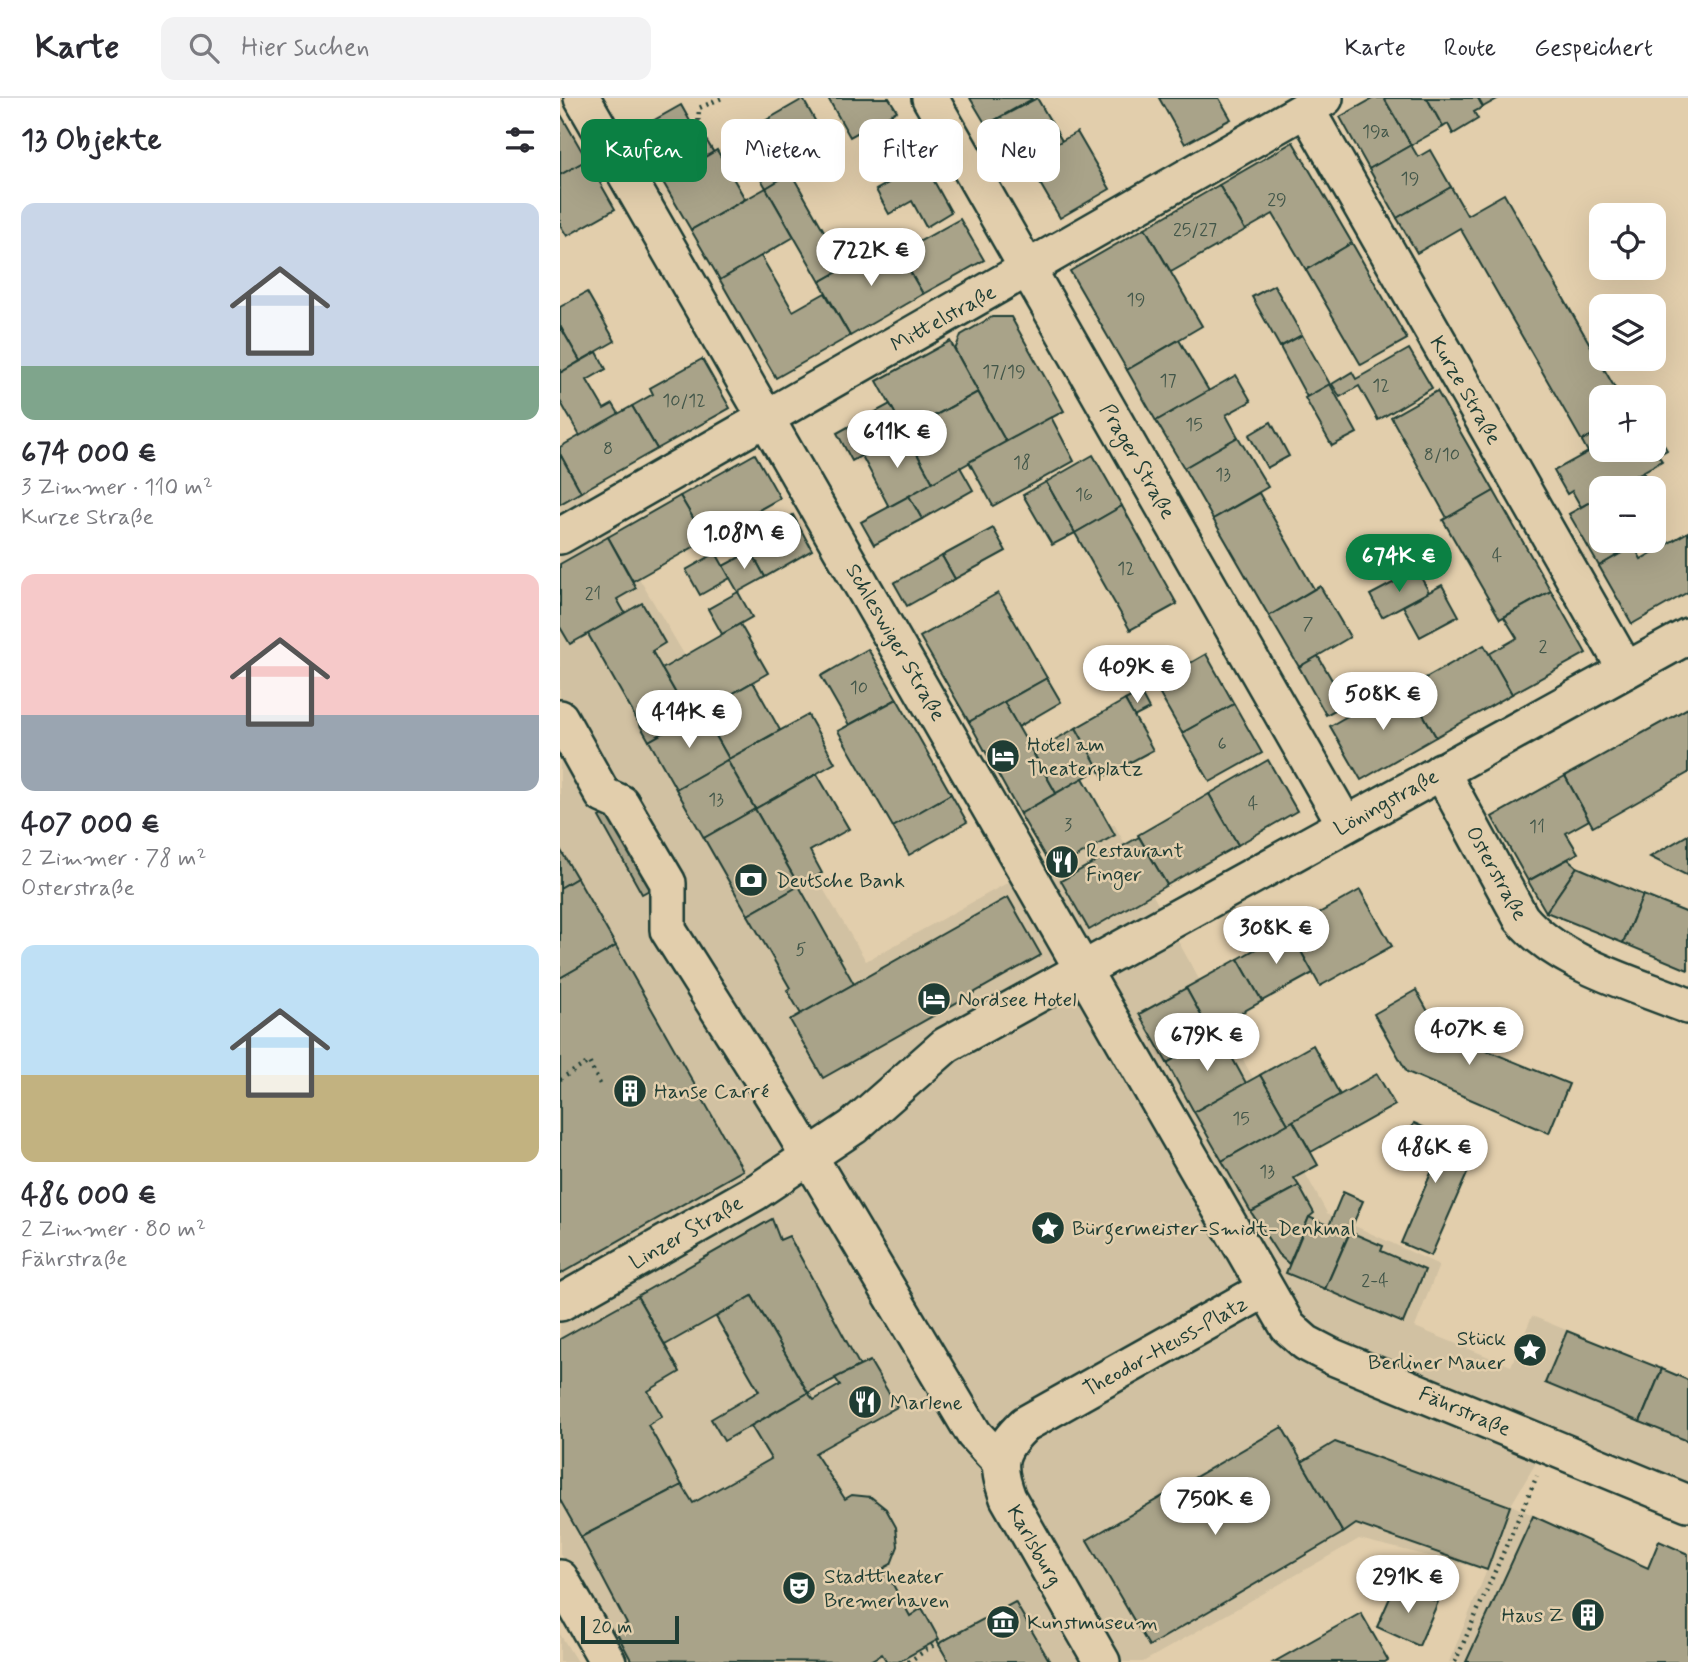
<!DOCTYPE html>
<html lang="de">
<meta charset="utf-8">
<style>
:root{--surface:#fff;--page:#f2f2f3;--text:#2b2b33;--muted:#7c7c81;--line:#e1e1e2;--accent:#0b8043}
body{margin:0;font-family:Mynerve,sans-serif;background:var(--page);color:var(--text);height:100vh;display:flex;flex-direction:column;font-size:26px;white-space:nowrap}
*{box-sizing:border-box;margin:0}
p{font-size:23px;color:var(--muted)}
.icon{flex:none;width:38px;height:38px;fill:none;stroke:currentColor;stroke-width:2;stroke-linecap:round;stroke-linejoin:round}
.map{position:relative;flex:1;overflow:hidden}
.panel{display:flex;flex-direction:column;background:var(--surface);width:560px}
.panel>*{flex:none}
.guide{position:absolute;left:21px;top:21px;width:665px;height:63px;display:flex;gap:14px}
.buttons{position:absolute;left:1029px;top:105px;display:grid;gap:14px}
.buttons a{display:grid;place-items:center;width:77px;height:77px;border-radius:14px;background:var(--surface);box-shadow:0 7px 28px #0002;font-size:35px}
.scale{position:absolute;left:21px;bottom:18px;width:98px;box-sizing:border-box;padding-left:7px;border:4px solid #1f3d34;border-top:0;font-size:19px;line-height:24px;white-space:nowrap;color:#1f3d34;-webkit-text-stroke:5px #e2ceac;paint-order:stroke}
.price{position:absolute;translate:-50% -60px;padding:0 16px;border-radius:24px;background:#fff;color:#222;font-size:23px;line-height:46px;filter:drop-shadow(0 2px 4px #0008)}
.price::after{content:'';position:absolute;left:50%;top:42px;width:21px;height:16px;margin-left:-10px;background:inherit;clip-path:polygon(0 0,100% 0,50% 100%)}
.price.selected{background:var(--accent);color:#fff}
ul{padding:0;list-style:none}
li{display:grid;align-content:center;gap:14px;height:371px;padding:0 21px}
li span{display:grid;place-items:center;height:217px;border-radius:14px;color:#555}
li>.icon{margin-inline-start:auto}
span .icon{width:126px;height:126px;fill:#fffc;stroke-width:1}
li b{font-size:30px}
h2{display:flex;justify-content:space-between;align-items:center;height:84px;padding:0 21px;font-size:30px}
.pill{padding:0 24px;border-radius:14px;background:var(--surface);box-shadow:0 7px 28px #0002;font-size:24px;line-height:63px}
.pill.selected{background:var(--accent);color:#fff}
header{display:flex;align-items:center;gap:42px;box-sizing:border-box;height:98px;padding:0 35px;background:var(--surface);border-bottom:2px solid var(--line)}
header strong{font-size:33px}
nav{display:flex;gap:38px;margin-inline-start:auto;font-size:24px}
.search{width:490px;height:63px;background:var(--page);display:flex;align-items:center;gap:18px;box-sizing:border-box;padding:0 24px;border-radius:14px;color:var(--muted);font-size:26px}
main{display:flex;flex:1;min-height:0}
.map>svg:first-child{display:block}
.built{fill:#d1c1a2}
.building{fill:#a9a389;stroke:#1f3d34;stroke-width:2}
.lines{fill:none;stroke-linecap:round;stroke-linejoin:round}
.street-casing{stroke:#1f3d34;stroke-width:40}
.path{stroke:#1f3d34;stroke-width:4.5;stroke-dasharray:2 5;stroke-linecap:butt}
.street{stroke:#e2ceac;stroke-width:35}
.labels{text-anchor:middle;stroke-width:5;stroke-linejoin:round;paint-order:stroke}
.number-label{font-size:18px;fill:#425649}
.street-label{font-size:21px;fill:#1f3d34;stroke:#e2ceac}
.poi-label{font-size:21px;fill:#1f3d34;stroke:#e2ceac;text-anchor:start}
</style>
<header>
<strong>Karte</strong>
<div class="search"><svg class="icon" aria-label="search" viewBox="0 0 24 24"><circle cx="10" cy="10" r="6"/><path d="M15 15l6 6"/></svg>Hier suchen</div>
<nav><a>Karte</a><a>Route</a><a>Gespeichert</a></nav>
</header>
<main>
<section class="panel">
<h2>13 Objekte<svg class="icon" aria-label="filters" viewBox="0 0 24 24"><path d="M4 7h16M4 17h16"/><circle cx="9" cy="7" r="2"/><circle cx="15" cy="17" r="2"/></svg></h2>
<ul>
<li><span style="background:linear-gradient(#c9d6e8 75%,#7fa58c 0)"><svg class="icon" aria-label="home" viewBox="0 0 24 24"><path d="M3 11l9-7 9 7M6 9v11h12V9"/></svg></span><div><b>674 000 €</b><p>3 Zimmer · 110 m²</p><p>Kurze Straße</p></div></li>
<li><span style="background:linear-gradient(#f6c9c9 65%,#9aa5b1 0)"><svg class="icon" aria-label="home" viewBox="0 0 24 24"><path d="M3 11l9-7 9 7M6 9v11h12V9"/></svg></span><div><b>407 000 €</b><p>2 Zimmer · 78 m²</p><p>Osterstraße</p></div></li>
<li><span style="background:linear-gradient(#bfe0f5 60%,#c2b280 0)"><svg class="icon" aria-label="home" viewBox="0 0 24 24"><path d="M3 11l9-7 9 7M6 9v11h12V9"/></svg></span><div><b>486 000 €</b><p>2 Zimmer · 80 m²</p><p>Fährstraße</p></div></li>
</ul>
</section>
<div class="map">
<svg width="1128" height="1564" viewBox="0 0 1128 1564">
<rect width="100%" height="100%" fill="#e2ceac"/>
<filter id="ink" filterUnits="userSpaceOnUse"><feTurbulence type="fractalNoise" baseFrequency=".0143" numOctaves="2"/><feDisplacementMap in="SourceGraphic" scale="14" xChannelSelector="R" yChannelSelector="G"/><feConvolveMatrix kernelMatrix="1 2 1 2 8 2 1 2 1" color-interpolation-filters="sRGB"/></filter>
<g filter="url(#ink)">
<g class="built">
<path d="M0,347L306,863L554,726L767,1115L879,1167L855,1229L951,1268L972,1218L1128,1282V1385L996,1331L951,1407L1128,1488V1564H889L927,1472L799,1441L583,1564H62L0,1456Z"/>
<path d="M0,1536L17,1564H0Z"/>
</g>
<g class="building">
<path d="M268,0H329L337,13L290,39Z"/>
<path d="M410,0H471L472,1L426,27Z"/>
<path d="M477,0L502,43L452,72L426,27Z"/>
<path d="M599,0H659L671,21L625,46Z"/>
<path d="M814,0H824L851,47L809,71L780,19Z"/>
<path d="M824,0H867L883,29L851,47Z"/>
<path d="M867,0H918L923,9L914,14L918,21L893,36L888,26L883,29Z"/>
<path d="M918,0H939L923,9Z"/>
<path d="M243,1L257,26L252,28L267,55L206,90L177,39Z"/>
<path d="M121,7L135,32L139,30L154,55L103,84L75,33Z"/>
<path d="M0,15L27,62L0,77Z"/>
<path d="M517,34L550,91L500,120L467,63Z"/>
<path d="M733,44L792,145L746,172L713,116L685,132L659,87Z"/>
<path d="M851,47L858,59L870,52L891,89L837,120L809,71Z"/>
<path d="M157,52L185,101L131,132L103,84Z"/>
<path d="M27,62L55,111L7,138L0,127V77Z"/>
<path d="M364,65L391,114L366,129L352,103L329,116L316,92Z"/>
<path d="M231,75L285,170L260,184L206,90Z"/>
<path d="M659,87L685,132L611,174L585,130Z"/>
<path d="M891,89L907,117L944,96L1060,299H1041V332L1022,343L900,130L857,155L837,120Z"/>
<path d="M206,90L234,139L160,182L131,132Z"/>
<path d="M400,121L424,162L363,196L339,155Z"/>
<path d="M585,130L642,228L567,272L510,173Z"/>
<path d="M332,143L363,196L290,238L260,184Z"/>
<path d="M792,145L847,241L801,267L746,172Z"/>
<path d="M201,158L233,213L265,195L290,238L216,280L160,182Z"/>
<path d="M714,187L742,237L720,249L692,199Z"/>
<path d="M27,194L55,243L20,263L0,228V209Z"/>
<path d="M432,219H451L504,313L446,344L395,252L401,237Z"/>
<path d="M0,228L20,263L0,275Z"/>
<path d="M742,237L770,286L747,299L720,249Z"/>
<path d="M619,242L649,293L596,323L567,272Z"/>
<path d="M390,243L418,294L345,334L317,283Z"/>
<path d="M849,251L872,290L818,322L799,288L780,299L772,286L792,274L796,281Z"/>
<path d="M37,254L46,271L27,282L44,311L53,306L59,316L20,338L0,303V275Z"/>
<path d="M142,261L170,310L97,351L72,308L93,296L90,290Z"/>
<path d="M676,277L691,303L666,317L678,339L624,370L596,323Z"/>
<path d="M770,286L797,335L772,348L745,300Z"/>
<path d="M877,293L934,393L887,420L831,319Z"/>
<path d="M418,294L446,344L373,385L345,334Z"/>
<path d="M330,306L345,334L292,363L277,335Z"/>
<path d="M72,308L97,351L21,394L0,356V349Z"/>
<path d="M491,319L514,363L433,408L409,364Z"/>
<path d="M711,324L729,358L707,370L689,337Z"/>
<path d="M1094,330L1107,352L1098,357L1102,363L1054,390H1041V398L1021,409L1012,393L1007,396L994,373L1028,354L1022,343L1041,332V352H1094Z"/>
<path d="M345,334L373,385L329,409L302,358Z"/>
<path d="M678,339L708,389L653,421L624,370Z"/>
<path d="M0,356L21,394L0,406Z"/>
<path d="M195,356L220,400L146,442L120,398Z"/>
<path d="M533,357L562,408L515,435L486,384Z"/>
<path d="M400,369L413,392L362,421L349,398Z"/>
<path d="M1083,374L1092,390H1054Z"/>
<path d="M486,384L515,435L492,447L463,397Z"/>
<path d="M934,393L991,493L940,521L883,422Z"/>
<path d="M699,395L754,491L709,518L653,421Z"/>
<path d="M120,398L146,442L73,483L48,439Z"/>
<path d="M349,398L362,421L314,447L301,424Z"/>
<path d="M1041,398V443H1082L1039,468L1009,416Z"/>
<path d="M562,408L617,506L570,532L515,435Z"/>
<path d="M233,417L252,452L205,479L186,444Z"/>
<path d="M433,430L446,453L395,481L382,458Z"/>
<path d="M1128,434V494L1072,526L1039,468L1074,448L1081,461Z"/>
<path d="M48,439L76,490L57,501L65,515L10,546L0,529V466Z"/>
<path d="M191,453L205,479L178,494L163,468Z"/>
<path d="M156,455L170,480L140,497L126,472Z"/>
<path d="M382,458L395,481L347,508L334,485Z"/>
<path d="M857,472L869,494L822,519L810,497Z"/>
<path d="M882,487L899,518L860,539L843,508Z"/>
<path d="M760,488L790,539L739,569L709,518Z"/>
<path d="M991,493L1026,555L952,596L929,556L957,540L944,519Z"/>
<path d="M178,494L192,519L162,536L148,511Z"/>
<path d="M438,495L487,580L409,624L360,539Z"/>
<path d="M82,505L105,545L92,553L130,620L89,643L28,536Z"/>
<path d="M180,526L208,575L130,620L102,571Z"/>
<path d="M924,547L952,596L876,639L848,590Z"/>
<path d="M308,551L337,601L289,627L261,578Z"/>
<path d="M646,556L674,606L622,635L594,586Z"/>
<path d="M758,558L786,606L766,617L739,569Z"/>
<path d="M487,580L501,604L458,629L444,604Z"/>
<path d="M193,584L220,632L169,661L142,613Z"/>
<path d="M845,585L876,639L801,682L770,628Z"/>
<path d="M580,594L589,611L574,619L565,602Z"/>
<path d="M337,601L391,696L333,729L278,633Z"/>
<path d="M565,602L593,652L543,679L516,630Z"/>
<path d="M444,604L496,695L460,716L409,624Z"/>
<path d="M674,606L702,655L650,684L622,635Z"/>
<path d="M1128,610V675L1033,729L1005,678Z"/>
<path d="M142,613L169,661L116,691L89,643Z"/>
<path d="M248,617L275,665L195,711L167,662Z"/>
<path d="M516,630L539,671L496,695L473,654Z"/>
<path d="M167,662L195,711L144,740L116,691Z"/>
<path d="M708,662L737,713L678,747L649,696Z"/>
<path d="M257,676L289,731L250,753L262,775L239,788L195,711Z"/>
<path d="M1005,678L1029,722L1006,735L1018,755L968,783L932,719Z"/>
<path d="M523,680L555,737L493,772L460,716Z"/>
<path d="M391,696L407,724L349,757L333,729Z"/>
<path d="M649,696L678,747L607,787L578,737Z"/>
<path d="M57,709L100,786L82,796L39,719Z"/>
<path d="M195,711L239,788L188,817L144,740Z"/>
<path d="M1128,737V778L1090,759Z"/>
<path d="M579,739L607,787L529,832L501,783Z"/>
<path d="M0,751L17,780L0,790Z"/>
<path d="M1008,761L1017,769L986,814L968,783Z"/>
<path d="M1017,769L1083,797L1063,845L986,814Z"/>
<path d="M17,780L56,848L0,880V790Z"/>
<path d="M239,788L294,886L241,916L227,892L230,890L188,817Z"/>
<path d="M800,792L832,848L760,888L729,832Z"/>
<path d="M1083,797L1128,815V872L1063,845Z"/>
<path d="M448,799L481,857L263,980L230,922Z"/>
<path d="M729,832L753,875L702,903L678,861Z"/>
<path d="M56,848L183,1072L0,1176V880Z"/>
<path d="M678,861L702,903L649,933L626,890Z"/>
<path d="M626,890L653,939L607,965L579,916Z"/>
<path d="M856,892L879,933L1009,986L989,1035L847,974L814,916Z"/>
<path d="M659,936L686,985L634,1014L607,965Z"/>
<path d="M753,947L780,997L728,1026L700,977Z"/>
<path d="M817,976L835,1007L751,1054L733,1023Z"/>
<path d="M700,977L728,1026L662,1063L634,1014Z"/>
<path d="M733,1023L758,1067L734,1080L739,1088L691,1114L662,1063Z"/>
<path d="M854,1025L917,1053L871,1158L841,1145L874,1068L841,1054Z"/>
<path d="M739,1088L754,1115L749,1119L729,1166L718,1156L691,1114Z"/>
<path d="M783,1094L803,1103L765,1191L726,1175L749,1119L769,1128Z"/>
<path d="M212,1121L220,1142L229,1138L300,1268L248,1295L192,1198L105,1247L77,1198Z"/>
<path d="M790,1134L823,1148L821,1153L865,1172L843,1225L765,1191Z"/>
<path d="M77,1198L120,1274L88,1293L102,1318L88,1327L122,1387L21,1439L0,1402V1241Z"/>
<path d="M192,1198L248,1295L164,1343L151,1321L199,1293L156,1219Z"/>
<path d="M1007,1233L1102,1271L1080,1324L985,1285Z"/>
<path d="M310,1263L337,1309L255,1355L285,1401L292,1397L311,1399L326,1411L336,1429L338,1448L331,1466L324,1470L350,1518L362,1510L379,1541L338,1564H327L322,1556L308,1564L71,1562L55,1532L67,1526L21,1439L122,1387L133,1405L211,1361L191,1328L248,1295L254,1302L280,1287L275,1280Z"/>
<path d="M1102,1271L1128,1282V1343L1080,1324Z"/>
<path d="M722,1329L783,1435L589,1548L527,1442Z"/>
<path d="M775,1344L950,1408L927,1472L796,1426L783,1435L742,1364Z"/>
<path d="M973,1418L1088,1470L1099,1443L1128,1456V1564H906Z"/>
<path d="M836,1486L878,1504L859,1548L817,1529Z"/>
<path d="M455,1504L490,1564H389L379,1547L381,1544Z"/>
<path d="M801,1515L828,1562L825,1564H714Z"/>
</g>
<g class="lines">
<g class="street-casing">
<g id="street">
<path d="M22,0L728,1229L746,1245L773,1259L1128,1405"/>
<path d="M370,0L785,726"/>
<path d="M746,11L1066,572"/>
<path d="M0,438L765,0"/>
<path d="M0,620L43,697L61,705L108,785V832L218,1006L414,1336L439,1363"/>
<path d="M881,673L961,820C1000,867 1073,885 1128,908"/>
<path d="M0,1205L196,1094L293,1029L386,947L1128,538"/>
<path d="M0,1480L48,1564"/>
<path d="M542,1564L448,1400C435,1365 438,1352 465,1326L704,1192"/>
</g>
</g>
<g class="path">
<path d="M138,30L139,10L162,0"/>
<path d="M0,981L29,964L41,988"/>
<path d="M348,1564L380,1543"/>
<path d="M895,1564L977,1378"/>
</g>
<use href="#street" class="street"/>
</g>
</g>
<defs>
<g id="hotel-disc" transform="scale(1.75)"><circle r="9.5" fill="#1f3d34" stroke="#e2ceac"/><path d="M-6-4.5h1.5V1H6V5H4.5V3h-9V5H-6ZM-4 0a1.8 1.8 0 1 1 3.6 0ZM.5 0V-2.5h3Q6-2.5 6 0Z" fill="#fff"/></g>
<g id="restaurant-disc" transform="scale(1.75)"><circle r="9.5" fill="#1f3d34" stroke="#e2ceac"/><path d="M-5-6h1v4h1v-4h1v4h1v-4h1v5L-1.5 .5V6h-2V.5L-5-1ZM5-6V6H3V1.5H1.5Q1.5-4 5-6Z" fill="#fff"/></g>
<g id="bank-disc" transform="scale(1.75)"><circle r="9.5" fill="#1f3d34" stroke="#e2ceac"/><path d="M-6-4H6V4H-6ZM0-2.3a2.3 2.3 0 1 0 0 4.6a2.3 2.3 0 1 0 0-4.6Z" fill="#fff"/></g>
<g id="building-disc" transform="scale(1.75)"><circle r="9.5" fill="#1f3d34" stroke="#e2ceac"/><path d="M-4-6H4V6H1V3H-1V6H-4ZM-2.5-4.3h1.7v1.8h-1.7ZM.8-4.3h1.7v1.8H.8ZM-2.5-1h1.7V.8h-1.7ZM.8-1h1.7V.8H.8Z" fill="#fff"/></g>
<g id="sight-disc" transform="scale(1.75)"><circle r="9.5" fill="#1f3d34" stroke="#e2ceac"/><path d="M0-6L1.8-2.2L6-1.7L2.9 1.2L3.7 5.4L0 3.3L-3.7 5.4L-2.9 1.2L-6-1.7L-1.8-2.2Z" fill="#fff"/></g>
<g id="theatre-disc" transform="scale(1.75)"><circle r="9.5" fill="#1f3d34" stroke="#e2ceac"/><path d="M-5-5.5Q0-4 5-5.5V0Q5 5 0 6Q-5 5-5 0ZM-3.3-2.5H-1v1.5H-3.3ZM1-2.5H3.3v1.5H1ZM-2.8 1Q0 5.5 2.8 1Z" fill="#fff"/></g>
<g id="museum-disc" transform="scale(1.75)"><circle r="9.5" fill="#1f3d34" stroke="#e2ceac"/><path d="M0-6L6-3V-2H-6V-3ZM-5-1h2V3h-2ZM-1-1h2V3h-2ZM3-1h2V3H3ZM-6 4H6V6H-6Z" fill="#fff"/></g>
</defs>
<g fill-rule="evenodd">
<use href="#hotel-disc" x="443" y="658"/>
<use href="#restaurant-disc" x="502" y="764"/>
<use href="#bank-disc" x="191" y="782"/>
<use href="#hotel-disc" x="374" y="901"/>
<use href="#building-disc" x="70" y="993"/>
<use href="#sight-disc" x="488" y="1130"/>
<use href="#sight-disc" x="970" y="1252"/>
<use href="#restaurant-disc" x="305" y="1304"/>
<use href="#theatre-disc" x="239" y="1490"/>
<use href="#building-disc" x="1028" y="1517"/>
<use href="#museum-disc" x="443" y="1524"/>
</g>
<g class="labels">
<g class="number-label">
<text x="816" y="39">19a</text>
<text x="850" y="86">19</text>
<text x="717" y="107">29</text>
<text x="635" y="137">25/27</text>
<text x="576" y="207">19</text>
<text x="444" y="279">17/19</text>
<text x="608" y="288">17</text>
<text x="821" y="293">12</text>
<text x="124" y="308">10/12</text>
<text x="634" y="332">15</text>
<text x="48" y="356">8</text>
<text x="882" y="362">8/10</text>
<text x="462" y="370">18</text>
<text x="663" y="382">13</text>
<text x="524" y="402">16</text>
<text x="937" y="463">4</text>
<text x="566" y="476">12</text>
<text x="33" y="501">21</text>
<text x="748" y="531">7</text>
<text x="983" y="554">2</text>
<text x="299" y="595">10</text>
<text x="662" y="651">6</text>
<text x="156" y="707">13</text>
<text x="693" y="711">4</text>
<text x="508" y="732">3</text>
<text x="977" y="734">11</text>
<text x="241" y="857">5</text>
<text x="681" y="1026">15</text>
<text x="707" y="1079">13</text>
<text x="815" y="1188">2-4</text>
</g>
<g class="street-label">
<text transform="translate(383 220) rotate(-29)" y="7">Mittelstraße</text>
<text transform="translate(906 292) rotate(60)" y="7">Kurze Straße</text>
<text transform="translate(578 363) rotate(60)" y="7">Prager Straße</text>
<text transform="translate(336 544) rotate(60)" y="7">Schleswiger Straße</text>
<text transform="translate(826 704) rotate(-29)" y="7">Löningstraße</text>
<text transform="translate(937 775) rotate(61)" y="7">Osterstraße</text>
<text transform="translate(126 1134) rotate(-30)" y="7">Linzer Straße</text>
<text transform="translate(605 1248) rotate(-29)" y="7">Theodor-Heuss-Platz</text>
<text transform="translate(905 1313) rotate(23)" y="7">Fährstraße</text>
<text transform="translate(475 1447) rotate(60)" y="7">Karlsburg</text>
</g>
<g class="poi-label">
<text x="467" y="653">Hotel am<tspan x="467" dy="24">Theaterplatz</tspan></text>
<text x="526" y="759">Restaurant<tspan x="526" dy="24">Finger</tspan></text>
<text x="216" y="789">Deutsche Bank</text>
<text x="398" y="908">Nordsee Hotel</text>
<text x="94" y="1000">Hanse Carré</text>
<text x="512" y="1137">Bürgermeister-Smidt-Denkmal</text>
<text x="946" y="1247" text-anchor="end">Stück<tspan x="946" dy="24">Berliner Mauer</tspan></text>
<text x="330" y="1311">Marlene</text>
<text x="264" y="1485">Stadttheater<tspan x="264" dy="24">Bremerhaven</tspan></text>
<text x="1004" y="1524" text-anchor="end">Haus Z</text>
<text x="467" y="1531">Kunstmuseum</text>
</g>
</g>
</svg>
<div class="buttons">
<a><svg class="icon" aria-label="locate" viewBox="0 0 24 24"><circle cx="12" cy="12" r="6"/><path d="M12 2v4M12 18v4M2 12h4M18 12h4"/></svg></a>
<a><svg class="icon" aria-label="layers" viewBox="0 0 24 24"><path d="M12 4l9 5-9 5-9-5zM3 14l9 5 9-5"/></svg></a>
<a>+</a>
<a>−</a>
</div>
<div class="scale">20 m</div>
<b class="price" style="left:311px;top:190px">722K €</b>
<b class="price" style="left:337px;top:372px">611K €</b>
<b class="price" style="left:184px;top:473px">1.08M €</b>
<b class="price selected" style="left:839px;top:496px">674K €</b>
<b class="price" style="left:577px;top:607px">409K €</b>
<b class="price" style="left:823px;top:634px">508K €</b>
<b class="price" style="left:129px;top:652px">414K €</b>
<b class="price" style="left:716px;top:868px">308K €</b>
<b class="price" style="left:909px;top:969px">407K €</b>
<b class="price" style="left:647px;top:975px">679K €</b>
<b class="price" style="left:875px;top:1087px">486K €</b>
<b class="price" style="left:655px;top:1439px">750K €</b>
<b class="price" style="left:848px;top:1517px">291K €</b>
<div class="guide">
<a class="pill selected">Kaufen</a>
<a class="pill">Mieten</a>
<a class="pill">Filter</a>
<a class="pill">Neu</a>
</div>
</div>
</main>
